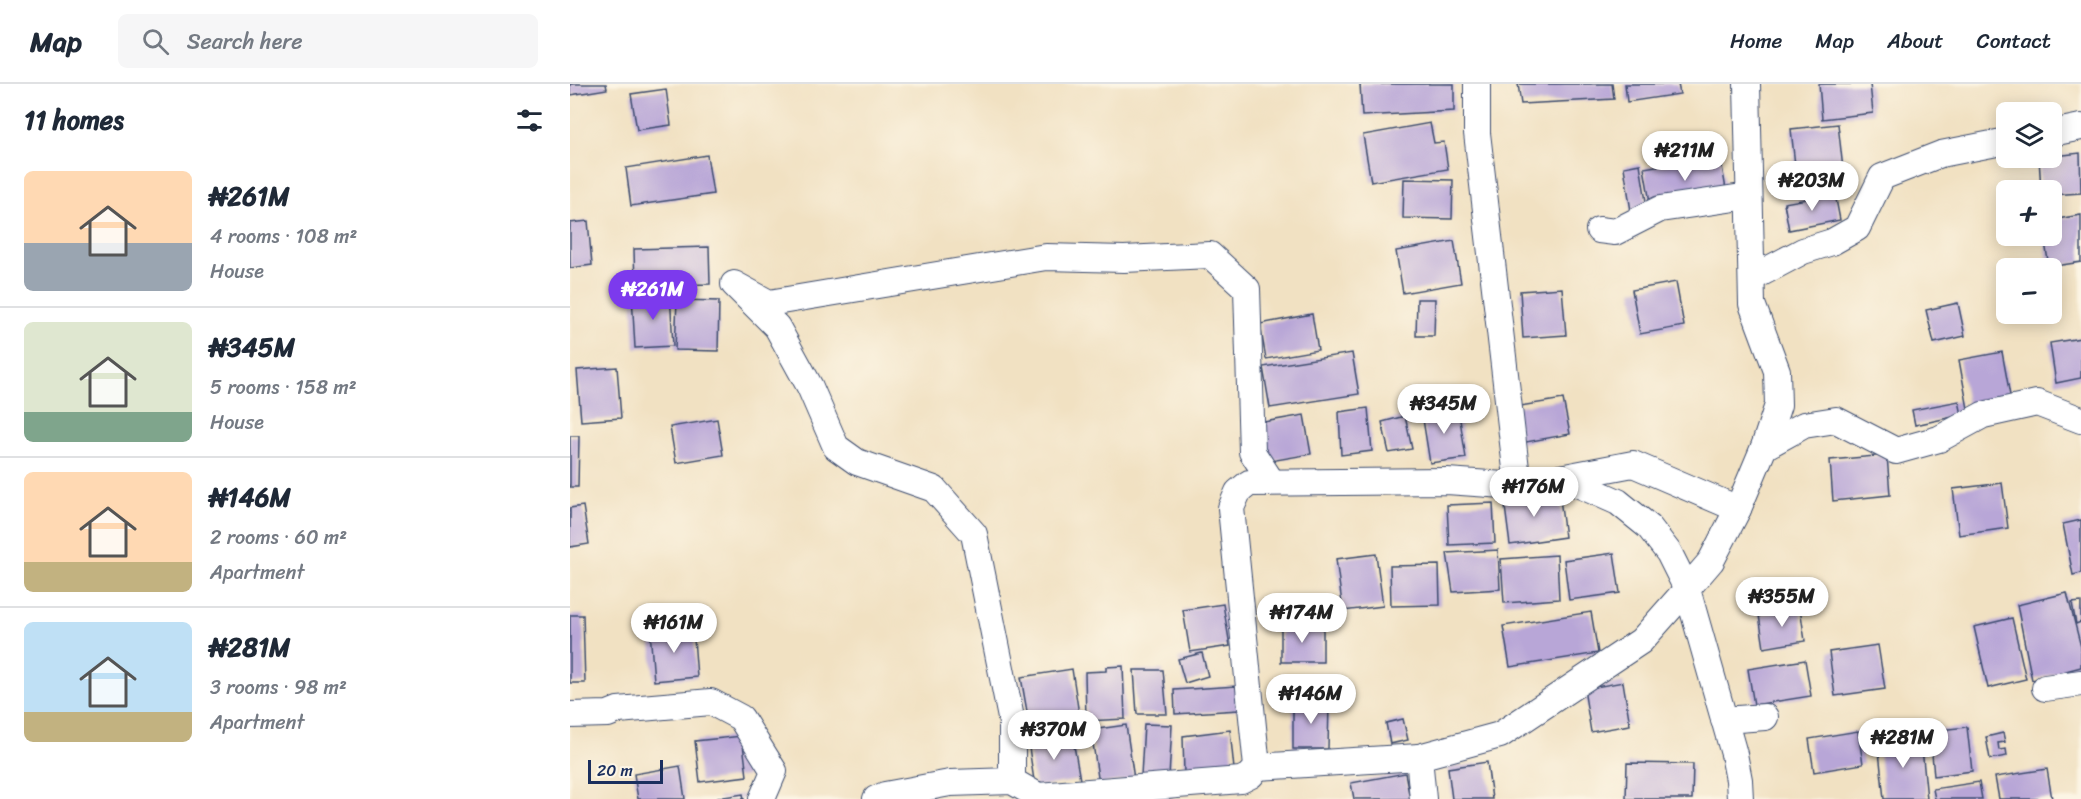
<!DOCTYPE html>
<meta charset="utf-8">
<style>
:root{--surface:#fff;--page:#f6f6f7;--text:#1f2937;--muted:#747a83;--line:#e0e1e3;--accent:#7c3aed}
body{margin:0;font-family:Sriracha,sans-serif;background:var(--page);color:var(--text);height:100vh;display:flex;flex-direction:column;font-size:22px;white-space:nowrap}
*{box-sizing:border-box;margin:0}
p{font-size:20px;color:var(--muted)}
.icon{flex:none;width:33px;height:33px;fill:none;stroke:currentColor;stroke-width:2;stroke-linecap:round;stroke-linejoin:round}
.map{position:relative;flex:1;overflow:hidden}
.drawer{display:flex;flex-direction:column;background:var(--surface);width:570px}
.drawer>*{flex:none}
.fabs{position:absolute;left:1426px;top:18px;display:grid;gap:12px}
.fabs a{display:grid;place-items:center;width:66px;height:66px;border-radius:9px;background:var(--surface);box-shadow:0 3px 15px #0003;font-size:30px}
.scale{position:absolute;left:18px;bottom:15px;width:75px;box-sizing:border-box;padding-left:6px;border:3px solid #1b2f5e;border-top:0;font-size:16px;line-height:21px;white-space:nowrap;color:#1b2f5e;-webkit-text-stroke:4px #fcf5e5;paint-order:stroke}
.price{position:absolute;translate:-50% -51px;padding:0 14px;border-radius:21px;background:#fff;color:#222;font-size:20px;line-height:39px;filter:drop-shadow(0 2px 3px #0008)}
.price::after{content:'';position:absolute;left:50%;top:36px;width:18px;height:14px;margin-left:-9px;background:inherit;clip-path:polygon(0 0,100% 0,50% 100%)}
.price.current{background:var(--accent);color:#fff}
ul{padding:0;list-style:none}
li{display:flex;align-items:center;gap:18px;height:150px;padding:0 24px}
li+li{border-top:2px solid var(--line)}
li span{display:grid;place-items:center;flex:none;width:168px;height:120px;border-radius:9px;color:#555}
li>.icon{margin-inline-start:auto}
span .icon{width:72px;height:72px;fill:#fffc;stroke-width:1}
li b{font-size:26px}
h2{display:flex;justify-content:space-between;align-items:center;height:72px;padding:0 24px;font-size:26px}
header{display:flex;align-items:center;gap:36px;box-sizing:border-box;height:84px;padding:0 30px;background:var(--surface);border-bottom:2px solid var(--line)}
header strong{font-size:28px}
nav{display:flex;gap:33px;margin-inline-start:auto;font-size:21px}
.search{width:420px;height:54px;background:var(--page);display:flex;align-items:center;gap:15px;box-sizing:border-box;padding:0 21px;border-radius:9px;color:var(--muted);font-size:22px}
main{display:flex;flex:1;min-height:0}
.map>svg:first-child{display:block}
.building{fill:#b8a6d7}
.lines{fill:none;stroke-linecap:round;stroke-linejoin:round}
.minor-casing{stroke:#3b4a6d;stroke-width:28}
.minor{stroke:#fff;stroke-width:26}
</style>
<header>
<strong>Map</strong>
<div class="search"><svg class="icon" aria-label="search" viewBox="0 0 24 24"><circle cx="10" cy="10" r="6"/><path d="M15 15l6 6"/></svg>Search here</div>
<nav><a>Home</a><a>Map</a><a>About</a><a>Contact</a></nav>
</header>
<main>
<section class="drawer">
<h2>11 homes<svg class="icon" aria-label="filters" viewBox="0 0 24 24"><path d="M4 7h16M4 17h16"/><circle cx="9" cy="7" r="2"/><circle cx="15" cy="17" r="2"/></svg></h2>
<ul>
<li><span style="background:linear-gradient(#ffd9b3 60%,#9aa5b1 0)"><svg class="icon" aria-label="home" viewBox="0 0 24 24"><path d="M3 11l9-7 9 7M6 9v11h12V9"/></svg></span><div><b>₦261M</b><p>4 rooms · 108 m²</p><p>House</p></div></li>
<li><span style="background:linear-gradient(#dfe7d0 75%,#7fa58c 0)"><svg class="icon" aria-label="home" viewBox="0 0 24 24"><path d="M3 11l9-7 9 7M6 9v11h12V9"/></svg></span><div><b>₦345M</b><p>5 rooms · 158 m²</p><p>House</p></div></li>
<li><span style="background:linear-gradient(#ffd9b3 75%,#c2b280 0)"><svg class="icon" aria-label="home" viewBox="0 0 24 24"><path d="M3 11l9-7 9 7M6 9v11h12V9"/></svg></span><div><b>₦146M</b><p>2 rooms · 60 m²</p><p>Apartment</p></div></li>
<li><span style="background:linear-gradient(#bfe0f5 75%,#c2b280 0)"><svg class="icon" aria-label="home" viewBox="0 0 24 24"><path d="M3 11l9-7 9 7M6 9v11h12V9"/></svg></span><div><b>₦281M</b><p>3 rooms · 98 m²</p><p>Apartment</p></div></li>
</ul>
</section>
<div class="map">
<svg width="1511" height="715" viewBox="0 0 1511 715">
<rect width="100%" height="100%" fill="#fcf5e5"/>
<filter id="ink" filterUnits="userSpaceOnUse"><feTurbulence type="fractalNoise" baseFrequency=".0167" numOctaves="2"/><feDisplacementMap in="SourceGraphic" scale="12" xChannelSelector="R" yChannelSelector="G"/><feConvolveMatrix kernelMatrix="1 2 1 2 8 2 1 2 1" color-interpolation-filters="sRGB"/></filter>
<filter id="wash" filterUnits="userSpaceOnUse"><feTurbulence type="fractalNoise" baseFrequency=".008" numOctaves="4" result="noise"/><feDisplacementMap in="SourceGraphic" scale="24" xChannelSelector="R" yChannelSelector="G"/><feGaussianBlur stdDeviation="1.35" result="paint"/><feColorMatrix in="noise" values="0 0 0 0 0 0 0 0 0 0 0 0 0 0 0 0 0 1.4 0 .05"/><feComposite in="paint" operator="in"/></filter>
<g filter="url(#wash)">
<rect width="100%" height="100%" fill="#f1e1c2"/>
<g id="blocks">
<g class="building">
<path d="M0,0H36L37,5L0,11Z"/>
<path d="M790,0H884V27L792,32Z"/>
<path d="M948,0H1042L1044,15L951,20Z"/>
<path d="M1055,0H1108L1110,10L1057,18Z"/>
<path d="M1249,0H1300L1303,29L1252,35Z"/>
<path d="M96,5L101,41L67,46L61,10Z"/>
<path d="M860,39L864,59L874,58L878,85L801,98L793,51Z"/>
<path d="M1268,40L1273,85L1226,90L1221,45Z"/>
<path d="M1510,69L1511,109L1482,111V106H1471L1469,74Z"/>
<path d="M137,71L143,110L61,122L56,84Z"/>
<path d="M1150,71L1157,111L1081,124L1074,84Z"/>
<path d="M1070,80L1077,124L1061,127L1054,83Z"/>
<path d="M834,95L883,96L882,135L833,134Z"/>
<path d="M1265,110L1270,136L1219,146L1214,119Z"/>
<path d="M1511,131V178L1479,183L1474,152H1482V136Z"/>
<path d="M18,137L22,181L0,184V139Z"/>
<path d="M884,157L891,199L833,209L826,167Z"/>
<path d="M139,163L140,200L65,202L64,165Z"/>
<path d="M1106,198L1114,242L1070,250L1062,206Z"/>
<path d="M992,204L996,251L953,254L950,207Z"/>
<path d="M100,209L103,262L65,264L62,211Z"/>
<path d="M847,215H865L864,252H846Z"/>
<path d="M107,216L149,217L148,267L105,266Z"/>
<path d="M1388,219L1395,252L1364,259L1356,226Z"/>
<path d="M742,230L748,266L696,275L690,240Z"/>
<path d="M1511,254V294L1486,299L1480,259Z"/>
<path d="M1432,268L1441,317L1398,325L1389,276Z"/>
<path d="M782,269L789,310L700,324L693,283Z"/>
<path d="M47,283L51,334L11,337L7,286Z"/>
<path d="M993,315L1000,350L951,359L944,323Z"/>
<path d="M1389,317L1392,331L1345,341L1342,326Z"/>
<path d="M888,323L896,374L860,379L852,329Z"/>
<path d="M798,324L802,367L771,371L769,328Z"/>
<path d="M734,331L741,370L695,378L688,339Z"/>
<path d="M835,332L842,365L819,369L812,338Z"/>
<path d="M147,335L153,371L106,379L100,343Z"/>
<path d="M0,352H9L8,403H0Z"/>
<path d="M1317,371L1320,411L1263,417L1260,376Z"/>
<path d="M1432,399L1438,444L1389,451L1383,405Z"/>
<path d="M989,407L995,453L940,461L934,415Z"/>
<path d="M923,419L925,459L879,461L877,421Z"/>
<path d="M13,422L19,460L0,463V424Z"/>
<path d="M1511,436V489L1503,491L1493,440Z"/>
<path d="M928,466L930,505L883,508L877,469Z"/>
<path d="M1044,469L1050,509L999,516L994,476Z"/>
<path d="M806,470L813,522L773,527L766,475Z"/>
<path d="M987,471L989,515L934,519L931,475Z"/>
<path d="M869,481L870,521L821,522L820,482Z"/>
<path d="M1497,509L1511,563V583L1462,596L1447,521Z"/>
<path d="M1511,518V538L1506,540L1502,519Z"/>
<path d="M653,520L660,562L620,568L613,526Z"/>
<path d="M1230,524L1235,557L1194,564L1189,531Z"/>
<path d="M1021,528L1028,569L940,583L933,542Z"/>
<path d="M0,531H13L15,599H0Z"/>
<path d="M1442,534L1456,595L1418,604L1404,543Z"/>
<rect x="711" y="541" width="42" height="37"/>
<path d="M123,542L127,593L84,597L80,546Z"/>
<path d="M1308,561L1315,605L1265,612L1259,568Z"/>
<path d="M632,569L638,592L615,599L608,575Z"/>
<path d="M1235,576L1241,612L1184,621L1178,585Z"/>
<path d="M553,582L555,635L516,637L515,588L536,587V583Z"/>
<path d="M502,585L510,637L460,645L451,593Z"/>
<path d="M564,586H593L597,630H567Z"/>
<path d="M1053,598L1060,641L1021,648L1014,605Z"/>
<path d="M667,602L669,626L605,630L604,606Z"/>
<path d="M723,618H759L758,665H723Z"/>
<path d="M833,635L838,656L820,660L816,639Z"/>
<path d="M574,640L602,641L599,693L571,692Z"/>
<path d="M556,641L564,695L529,700L521,646Z"/>
<path d="M1397,643L1402,687L1364,692L1360,647Z"/>
<path d="M660,646L664,685L614,690L613,652Z"/>
<path d="M1288,647L1293,680L1244,688L1239,655Z"/>
<path d="M1433,649L1435,658L1428,659L1429,666L1436,665L1437,672L1420,675L1416,653Z"/>
<path d="M502,650L510,696L465,703L458,657Z"/>
<path d="M172,652L177,692L130,698L125,657Z"/>
<path d="M1351,654L1357,715H1314L1308,658Z"/>
<path d="M917,678L922,715H882L878,684Z"/>
<path d="M1057,679L1123,680L1122,715H1056Z"/>
<path d="M110,682L115,715H68L64,690Z"/>
<path d="M1477,685L1482,715H1429L1425,693Z"/>
<path d="M835,689L840,715H784L781,699Z"/>
<path d="M1409,698L1412,715H1365L1363,705Z"/>
<path d="M173,710L174,715H148V714Z"/>
</g>
</g>
</g>
<g filter="url(#ink)">
<use href="#blocks" fill-opacity="0" stroke="#3b4a6d" stroke-width="1.5"/>
<g class="lines">
<g class="minor-casing">
<g id="minor">
<path d="M907,0V49L948,402L1063,380L1168,425"/>
<path d="M1482,49L1511,43"/>
<path d="M1029,146L1045,148L1090,125L1179,112"/>
<path d="M1182,194L1233,167L1262,158L1287,144L1312,93L1371,70L1437,57"/>
<path d="M1194,363L1234,341L1266,336L1326,367L1369,355L1413,331L1467,319L1511,336"/>
<path d="M1475,604L1511,599"/>
<path d="M0,631L38,630L48,626L141,618L171,634L204,687L192,715"/>
<path d="M1154,636L1195,633"/>
<path d="M687,683L849,673L853,715"/>
<path d="M442,697V639L404,450L364,405L287,378L266,363L240,303L207,243L164,200L199,219L476,173L554,175L640,171L677,205L682,368L701,397"/>
<path d="M306,715L315,711L380,699L442,697L468,712L671,696L681,691L687,683L661,424L668,408L679,399L877,397L948,402L1003,398L1048,418L1079,443L1099,469L1117,505L1071,557L930,651L849,673"/>
<path d="M1170,715L1169,696L1164,670L1117,505L1141,477L1168,425L1194,363L1208,321L1207,287L1182,220L1177,0"/>
</g>
</g>
<use href="#minor" class="minor"/>
</g>
</g>
</svg>
<div class="fabs">
<a><svg class="icon" aria-label="layers" viewBox="0 0 24 24"><path d="M12 4l9 5-9 5-9-5zM3 14l9 5 9-5"/></svg></a>
<a>+</a>
<a>−</a>
</div>
<div class="scale">20 m</div>
<b class="price" style="left:1115px;top:98px">₦211M</b>
<b class="price" style="left:1242px;top:128px">₦203M</b>
<b class="price current" style="left:83px;top:237px">₦261M</b>
<b class="price" style="left:874px;top:351px">₦345M</b>
<b class="price" style="left:964px;top:434px">₦176M</b>
<b class="price" style="left:1212px;top:544px">₦355M</b>
<b class="price" style="left:732px;top:560px">₦174M</b>
<b class="price" style="left:104px;top:570px">₦161M</b>
<b class="price" style="left:741px;top:641px">₦146M</b>
<b class="price" style="left:484px;top:677px">₦370M</b>
<b class="price" style="left:1333px;top:685px">₦281M</b>
</div>
</main>
